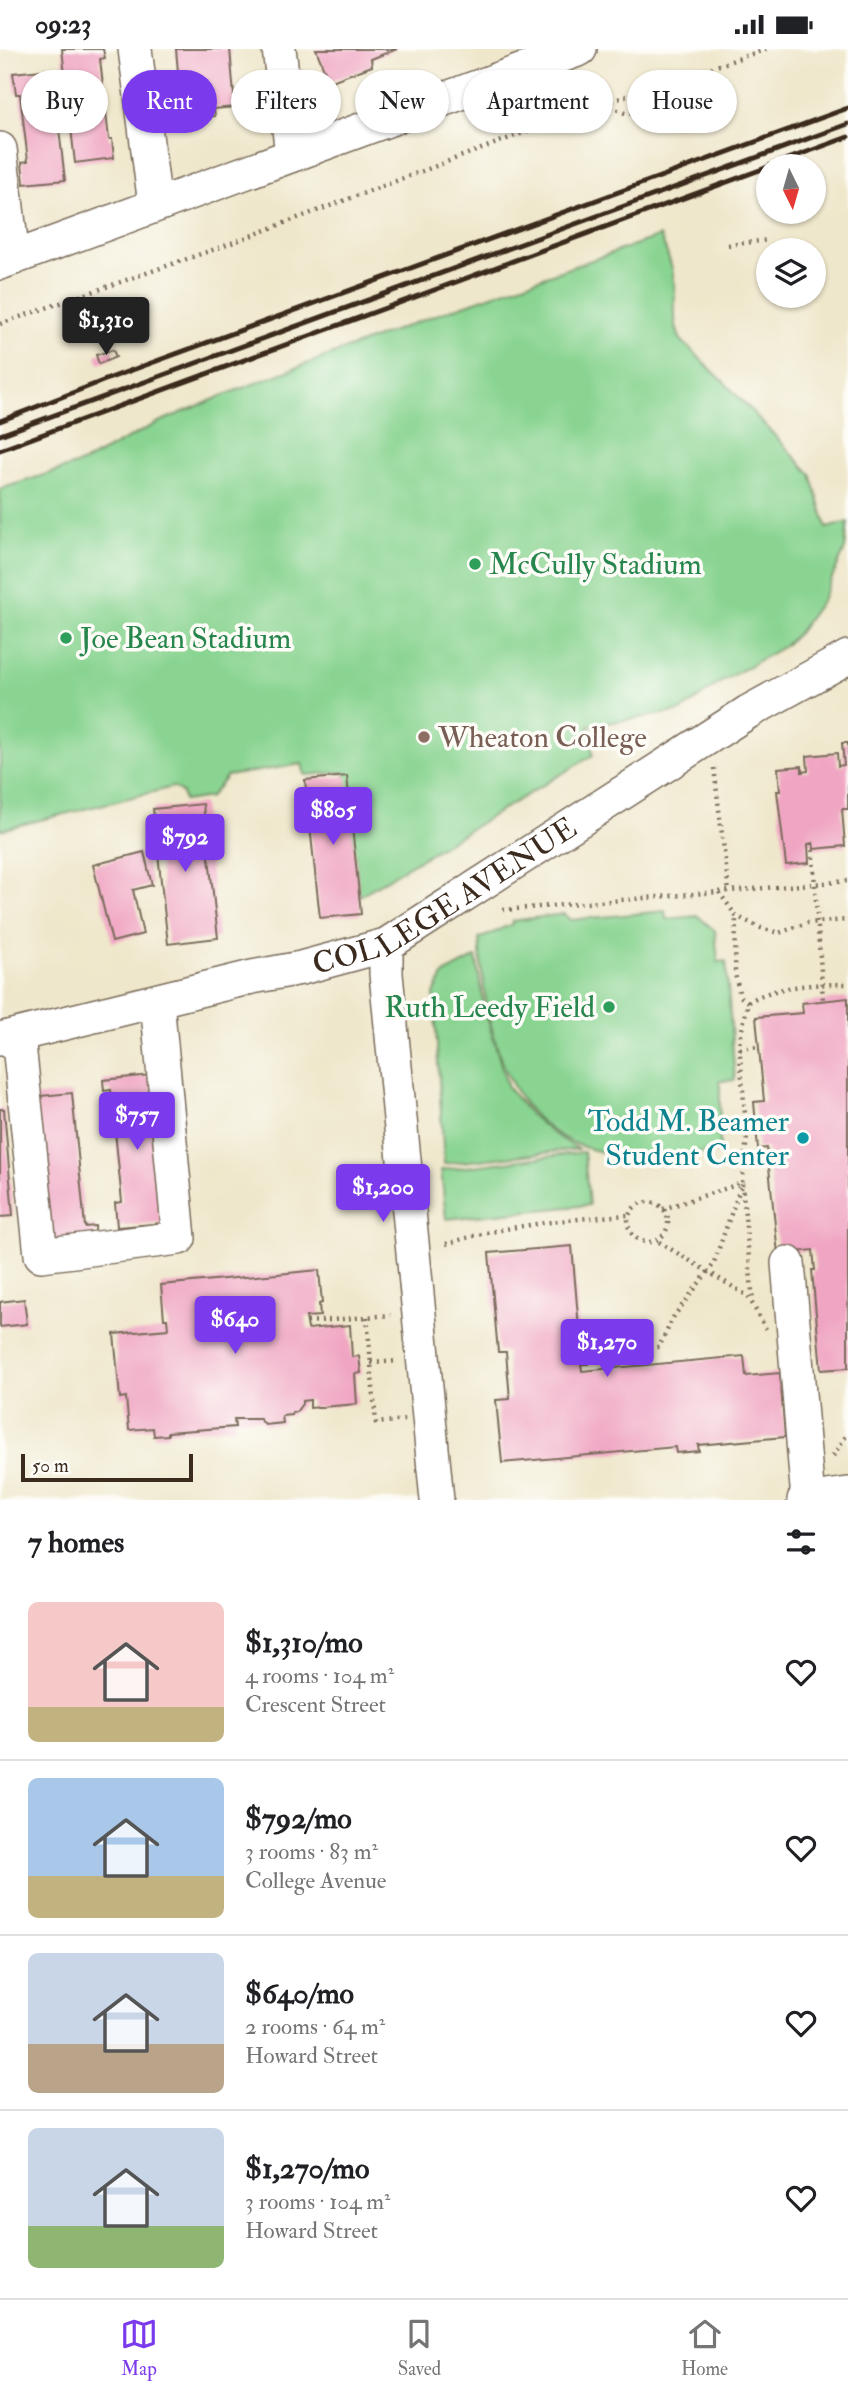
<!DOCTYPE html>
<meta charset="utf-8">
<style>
:root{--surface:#fff;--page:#f6f6f6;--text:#202124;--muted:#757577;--line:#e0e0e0;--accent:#7c3aed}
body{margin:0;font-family:"IM FELL Double Pica",serif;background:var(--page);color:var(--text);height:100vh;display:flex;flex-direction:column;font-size:26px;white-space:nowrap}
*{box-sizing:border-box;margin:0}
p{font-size:23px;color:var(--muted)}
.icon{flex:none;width:38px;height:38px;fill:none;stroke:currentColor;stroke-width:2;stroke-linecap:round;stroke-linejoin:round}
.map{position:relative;height:1451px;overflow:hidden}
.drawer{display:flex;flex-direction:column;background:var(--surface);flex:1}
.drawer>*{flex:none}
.top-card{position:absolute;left:21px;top:21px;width:807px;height:63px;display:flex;gap:14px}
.needle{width:46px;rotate:175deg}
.buttons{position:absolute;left:756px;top:105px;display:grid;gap:14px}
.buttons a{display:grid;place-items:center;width:70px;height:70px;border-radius:50%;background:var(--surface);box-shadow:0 2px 5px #0004;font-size:35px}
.scale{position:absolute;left:21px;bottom:18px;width:172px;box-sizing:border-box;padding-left:7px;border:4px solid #3b2a1e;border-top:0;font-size:19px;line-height:24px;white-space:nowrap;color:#3b2a1e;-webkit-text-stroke:5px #fdfcf7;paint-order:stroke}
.price{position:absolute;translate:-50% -60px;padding:0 16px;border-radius:7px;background:var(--accent);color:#fff;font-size:23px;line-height:46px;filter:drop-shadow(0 2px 4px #0008)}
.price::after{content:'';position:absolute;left:50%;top:42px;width:21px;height:16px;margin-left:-10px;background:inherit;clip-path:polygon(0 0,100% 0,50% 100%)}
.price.active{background:#222;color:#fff}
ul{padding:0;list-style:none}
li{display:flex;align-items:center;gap:21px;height:175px;padding:0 28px}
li+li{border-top:2px solid var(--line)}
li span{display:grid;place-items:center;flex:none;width:196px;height:140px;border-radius:10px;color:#555}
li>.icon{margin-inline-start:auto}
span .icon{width:84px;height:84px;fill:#fffc;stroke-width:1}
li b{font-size:30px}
h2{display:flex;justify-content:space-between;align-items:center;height:84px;padding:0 28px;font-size:30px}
.chip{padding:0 24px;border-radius:32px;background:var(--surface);box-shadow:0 2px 5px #0004;font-size:24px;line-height:63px}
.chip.active{background:var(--accent);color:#fff}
.status{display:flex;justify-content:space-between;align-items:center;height:49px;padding:0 35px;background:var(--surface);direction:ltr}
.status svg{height:19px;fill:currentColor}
.tabs{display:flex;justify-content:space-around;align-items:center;height:98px;border-top:2px solid var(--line);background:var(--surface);font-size:19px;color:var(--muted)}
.tabs a{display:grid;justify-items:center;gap:4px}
.tabs .active{color:var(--accent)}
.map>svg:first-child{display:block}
.green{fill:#89d491;stroke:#627f58;stroke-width:2}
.building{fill:#f0a6c3}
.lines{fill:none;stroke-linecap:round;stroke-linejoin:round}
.minor-casing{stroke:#7a6c5b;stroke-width:36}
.path{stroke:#7a6c5b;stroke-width:4.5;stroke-dasharray:2 5;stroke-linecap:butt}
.minor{stroke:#fff;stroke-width:33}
.rail{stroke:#3b2a1e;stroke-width:5}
.leisure-dot{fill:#2e9e5b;stroke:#fdfcf7;stroke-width:2.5}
.education-dot{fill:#8d6e63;stroke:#fdfcf7;stroke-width:2.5}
.culture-dot{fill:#0f9aa8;stroke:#fdfcf7;stroke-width:2.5}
.labels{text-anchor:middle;stroke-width:7;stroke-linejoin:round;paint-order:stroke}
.leisure-label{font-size:30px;fill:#27864d;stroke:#fdfcf7;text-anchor:start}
.education-label{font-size:30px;fill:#785e54;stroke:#fdfcf7;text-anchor:start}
.street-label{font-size:30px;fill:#3b2a1e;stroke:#fdfcf7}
.culture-label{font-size:30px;fill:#0d838f;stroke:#fdfcf7;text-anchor:end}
</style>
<div class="status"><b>09:23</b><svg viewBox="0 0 49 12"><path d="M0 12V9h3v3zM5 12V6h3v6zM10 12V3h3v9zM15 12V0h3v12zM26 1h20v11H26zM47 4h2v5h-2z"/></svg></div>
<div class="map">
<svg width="848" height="1451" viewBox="0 0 848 1451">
<rect width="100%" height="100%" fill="#fdfcf7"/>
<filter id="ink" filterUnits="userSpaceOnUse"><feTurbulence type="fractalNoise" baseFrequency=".0143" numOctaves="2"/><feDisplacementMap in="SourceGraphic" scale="14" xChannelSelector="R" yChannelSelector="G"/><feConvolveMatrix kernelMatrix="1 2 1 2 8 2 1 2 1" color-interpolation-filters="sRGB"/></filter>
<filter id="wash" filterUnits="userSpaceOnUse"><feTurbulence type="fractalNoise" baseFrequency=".00686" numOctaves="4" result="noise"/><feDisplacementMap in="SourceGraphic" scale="28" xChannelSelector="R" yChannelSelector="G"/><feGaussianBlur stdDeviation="1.57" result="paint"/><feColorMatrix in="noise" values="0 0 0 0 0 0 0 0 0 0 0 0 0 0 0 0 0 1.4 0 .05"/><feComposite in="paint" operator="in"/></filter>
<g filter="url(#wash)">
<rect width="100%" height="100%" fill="#efe7cb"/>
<g class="green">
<path d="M660,187C665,199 671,212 673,225C678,247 670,271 681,291L725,334L811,425L827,479L848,473L845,500L822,551L798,584L784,597L721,633L681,662L589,677L593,706L359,847L345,723L305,726L302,715L227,727L210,748L184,752L182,744L173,738L0,781V440L82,414L159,373L227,345L441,264Z"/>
<path d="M665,862L666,870L698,867L715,882L718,913L726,912L735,1031L720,1032V1103C682,1104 640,1111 602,1103C502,1083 485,974 479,889C492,887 499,879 511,876L512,872L564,865L570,871Z"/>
<path d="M476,908L484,958L508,1039L530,1065L552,1084L578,1100L444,1115L434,945L444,925Z"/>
<path d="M584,1103L589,1156L446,1170L441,1121Z"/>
</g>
<g id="blocks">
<g class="building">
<path d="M62,0H103L105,9L100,10L109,90H112L114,109L75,114Z"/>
<path d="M176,0H230L235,58L214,60L215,67L203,68L201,44L180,46Z"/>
<path d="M316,0H397L371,10L372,17L329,33Z"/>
<path d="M52,20L65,131L24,135L22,113L28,112L20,45H16L13,24Z"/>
<path d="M113,301L116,308L99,315L96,306Z"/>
<path d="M842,694H848V760H842L845,797L814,800L813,794L808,795L809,814L786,816L777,742H780L778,719L802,717V723L808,722L807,707L837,704L838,717L844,716Z"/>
<path d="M347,727L361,865L320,869L305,731Z"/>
<path d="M203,755L218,889L168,895L153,760Z"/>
<path d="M144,803L152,836L133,841L143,885L112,893L93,816Z"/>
<path d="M848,949V1319L821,1321L812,1221H815L813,1201L778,1205L767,1099L758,1100L754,1053L764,1052L756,968L803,964L802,954Z"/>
<path d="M151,1026L166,1174L117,1178L115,1154L122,1153L111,1041L104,1042L103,1031Z"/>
<path d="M72,1044L85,1178L95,1177L96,1191L45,1196L30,1048Z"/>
<path d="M0,1060H4L13,1167L0,1168Z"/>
<path d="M572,1197L581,1303L586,1302L588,1315H581L582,1322L744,1307L746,1327L780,1324L785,1388L698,1396L699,1402L676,1404L675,1398L502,1414L496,1351L510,1350L506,1303H498L489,1204Z"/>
<path d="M319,1221L322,1254L319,1255L320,1267L306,1268L308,1280L350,1276L352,1308L359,1307L361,1324L355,1325L357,1355L310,1359V1351L302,1352V1355L296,1363L292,1364V1366L282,1367L283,1374L265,1376L260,1370H234L235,1378L168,1383V1386L154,1387L153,1379L129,1381L126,1348L120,1349L114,1285L168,1280L167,1270H164L161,1236Z"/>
<path d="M24,1250L27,1275L0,1278V1253Z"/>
</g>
</g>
</g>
<g filter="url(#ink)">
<use href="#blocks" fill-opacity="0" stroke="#7a6c5b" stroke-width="2"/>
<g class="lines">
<g class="minor-casing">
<g id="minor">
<path d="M135,0L155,156"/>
<path d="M279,0L292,105"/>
<path d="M0,100L13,209"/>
<path d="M0,214L580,0"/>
<path d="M386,896V925L437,1451"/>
<path d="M18,986L41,1206L179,1189L157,952"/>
<path id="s1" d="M0,990L252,928L301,919L386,896L748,663L848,608"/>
<path d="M788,1214L808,1451"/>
<path d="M804,1451L848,1445"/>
</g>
</g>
<g class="path">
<path d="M604,55L625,64L670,69"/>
<path d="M728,196L768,191"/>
<path d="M0,275L221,198L579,63L767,0"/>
<path d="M714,719L729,843"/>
<path d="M812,794L823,951"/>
<path d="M719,843L736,867L761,879L779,884L807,874L848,871"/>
<path d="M503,861L848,832"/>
<path d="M748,953C777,936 815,935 848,935"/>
<path d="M740,1000L759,998"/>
<circle cx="648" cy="1173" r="20"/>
<path d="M663,1160L742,1134L753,1253"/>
<path d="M659,1193L748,1247L766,1280"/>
<path d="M446,1195C505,1176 568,1170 629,1166"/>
<path d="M367,1268L376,1374L405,1371"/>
<path d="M307,1273L391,1266"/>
<path d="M587,1307L659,1298L674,1267L713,1216L742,1134L747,1088L739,995L748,953L740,947L735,925L736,867"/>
<path d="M371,1314L398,1312"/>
<path d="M833,1407L848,1384"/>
</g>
<use href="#minor" class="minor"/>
<g class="rail">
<path d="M769,117L848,88"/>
<path d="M0,372L113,328L848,59"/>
<path d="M0,386L848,75"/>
<path d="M0,401L768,118"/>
</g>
</g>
</g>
<g class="leisure-dot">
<circle cx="475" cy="515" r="7"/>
<circle cx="66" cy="589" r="7"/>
<circle cx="609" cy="958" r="7"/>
</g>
<circle class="education-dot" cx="424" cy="688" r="7"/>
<circle class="culture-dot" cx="803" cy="1089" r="7"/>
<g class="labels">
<g class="leisure-label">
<text x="489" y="525">McCully Stadium</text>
<text x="80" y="599">Joe Bean Stadium</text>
<text x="595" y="968" text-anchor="end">Ruth Leedy Field</text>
</g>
<g class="education-label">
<text x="438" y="698">Wheaton College</text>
</g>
<g class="street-label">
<text dy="10" stroke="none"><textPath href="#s1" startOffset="471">COLLEGE AVENUE</textPath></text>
</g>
<g class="culture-label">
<text x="789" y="1082">Todd M. Beamer<tspan x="789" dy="34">Student Center</tspan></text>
</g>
</g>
</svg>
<div class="buttons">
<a><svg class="needle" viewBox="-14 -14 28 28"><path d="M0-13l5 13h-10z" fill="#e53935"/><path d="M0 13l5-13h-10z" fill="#757577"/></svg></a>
<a><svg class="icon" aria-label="layers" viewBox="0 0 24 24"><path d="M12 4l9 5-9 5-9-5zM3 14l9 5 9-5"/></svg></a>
</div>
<div class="scale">50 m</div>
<b class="price active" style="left:106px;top:308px">$1,310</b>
<b class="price" style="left:333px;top:798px">$805</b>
<b class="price" style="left:185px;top:825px">$792</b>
<b class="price" style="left:137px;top:1103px">$757</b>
<b class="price" style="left:383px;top:1175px">$1,200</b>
<b class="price" style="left:235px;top:1307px">$640</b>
<b class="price" style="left:607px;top:1330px">$1,270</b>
<div class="top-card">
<a class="chip">Buy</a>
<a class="chip active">Rent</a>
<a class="chip">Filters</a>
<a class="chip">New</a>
<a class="chip">Apartment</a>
<a class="chip">House</a>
</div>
</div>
<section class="drawer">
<h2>7 homes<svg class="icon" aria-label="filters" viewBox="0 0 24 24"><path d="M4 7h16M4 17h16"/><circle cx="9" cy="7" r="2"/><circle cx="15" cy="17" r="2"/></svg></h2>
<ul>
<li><span style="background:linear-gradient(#f6c9c9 75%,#c2b280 0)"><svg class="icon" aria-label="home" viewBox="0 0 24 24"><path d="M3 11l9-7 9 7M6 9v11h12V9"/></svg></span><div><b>$1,310/mo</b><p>4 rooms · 104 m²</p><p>Crescent Street</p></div><svg class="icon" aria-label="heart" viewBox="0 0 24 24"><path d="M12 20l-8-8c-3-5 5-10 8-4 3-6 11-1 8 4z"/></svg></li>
<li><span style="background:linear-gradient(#a9c7e8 70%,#c2b280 0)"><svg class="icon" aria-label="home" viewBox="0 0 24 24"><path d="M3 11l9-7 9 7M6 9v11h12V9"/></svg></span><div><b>$792/mo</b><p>3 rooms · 83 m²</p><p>College Avenue</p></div><svg class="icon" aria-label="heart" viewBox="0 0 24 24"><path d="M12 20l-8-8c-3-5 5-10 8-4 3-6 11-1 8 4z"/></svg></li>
<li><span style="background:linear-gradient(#c9d6e8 65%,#b9a48a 0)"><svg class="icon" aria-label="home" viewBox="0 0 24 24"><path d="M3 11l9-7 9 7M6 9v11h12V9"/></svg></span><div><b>$640/mo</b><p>2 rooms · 64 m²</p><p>Howard Street</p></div><svg class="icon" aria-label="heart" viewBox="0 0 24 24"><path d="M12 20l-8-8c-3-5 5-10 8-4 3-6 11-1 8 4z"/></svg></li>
<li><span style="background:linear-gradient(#c9d6e8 70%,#8fb573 0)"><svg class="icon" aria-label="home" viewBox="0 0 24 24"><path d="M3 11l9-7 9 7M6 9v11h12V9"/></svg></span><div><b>$1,270/mo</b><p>3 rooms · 104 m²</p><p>Howard Street</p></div><svg class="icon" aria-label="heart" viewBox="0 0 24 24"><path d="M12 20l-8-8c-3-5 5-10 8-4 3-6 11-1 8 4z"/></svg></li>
</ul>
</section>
<nav class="tabs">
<a class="active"><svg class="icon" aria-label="map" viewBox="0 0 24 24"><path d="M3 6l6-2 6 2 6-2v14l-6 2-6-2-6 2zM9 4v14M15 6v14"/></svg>Map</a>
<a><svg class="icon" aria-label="saved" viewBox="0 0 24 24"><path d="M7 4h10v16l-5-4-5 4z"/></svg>Saved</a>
<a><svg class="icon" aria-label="home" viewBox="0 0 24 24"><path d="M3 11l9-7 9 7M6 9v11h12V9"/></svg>Home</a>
</nav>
